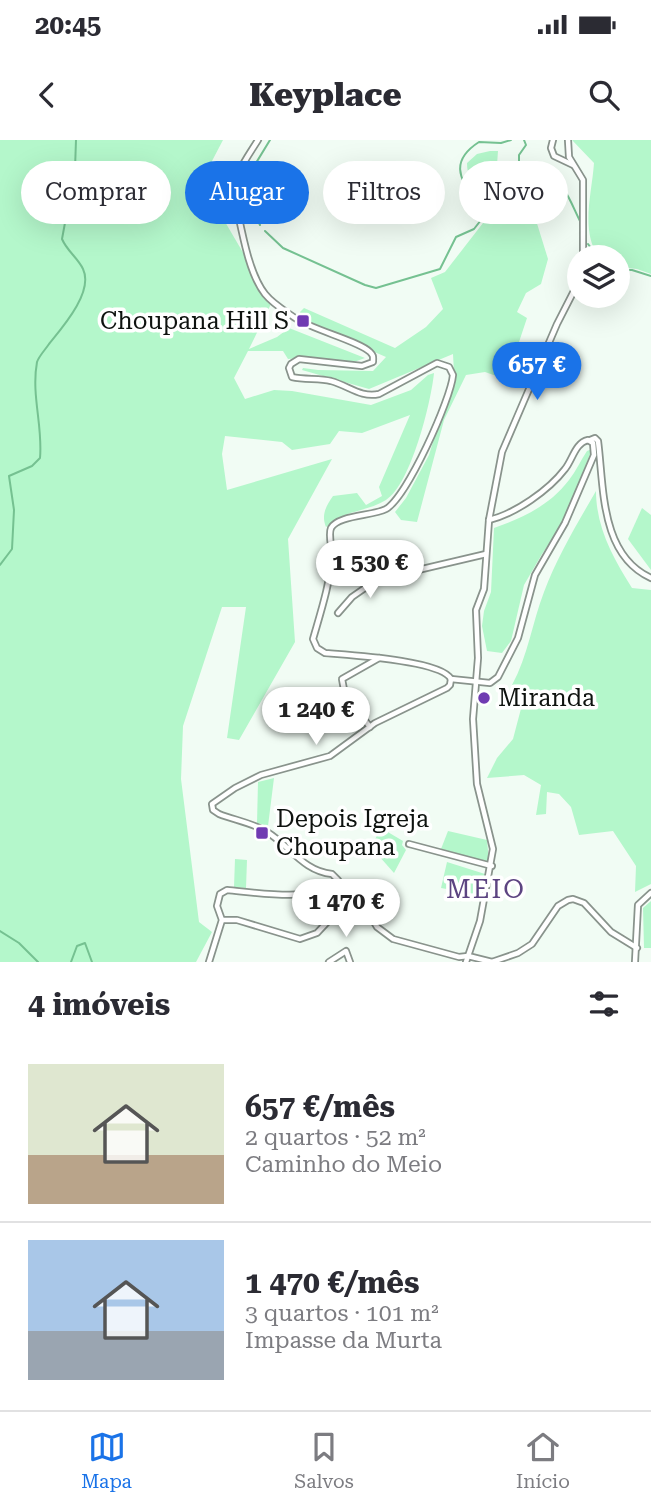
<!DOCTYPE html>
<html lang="pt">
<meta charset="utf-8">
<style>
:root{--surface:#fff;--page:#f2f2f3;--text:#2b2b33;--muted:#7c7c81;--line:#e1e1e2;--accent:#1a73e8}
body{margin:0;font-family:"Roboto Serif",serif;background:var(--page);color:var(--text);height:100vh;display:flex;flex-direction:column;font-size:26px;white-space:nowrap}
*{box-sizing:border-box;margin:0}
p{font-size:23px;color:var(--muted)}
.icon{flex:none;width:38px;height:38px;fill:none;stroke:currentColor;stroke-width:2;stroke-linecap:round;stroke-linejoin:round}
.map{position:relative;height:822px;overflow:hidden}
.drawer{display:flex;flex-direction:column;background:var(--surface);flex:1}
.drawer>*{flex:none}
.banner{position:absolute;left:21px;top:21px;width:609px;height:63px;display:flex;gap:14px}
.controls{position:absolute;left:567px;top:105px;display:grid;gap:14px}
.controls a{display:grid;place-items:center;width:63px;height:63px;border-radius:50%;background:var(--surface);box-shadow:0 7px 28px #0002;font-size:35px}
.price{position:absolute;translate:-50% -60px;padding:0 16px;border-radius:24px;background:#fff;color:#222;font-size:23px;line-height:46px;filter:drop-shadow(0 2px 4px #0008)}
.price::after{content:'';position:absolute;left:50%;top:42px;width:21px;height:16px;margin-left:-10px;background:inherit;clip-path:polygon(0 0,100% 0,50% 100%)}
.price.on{background:var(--accent);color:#fff}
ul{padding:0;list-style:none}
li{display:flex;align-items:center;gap:21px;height:175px;padding:0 28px}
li+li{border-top:2px solid var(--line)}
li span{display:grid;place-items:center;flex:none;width:196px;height:140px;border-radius:0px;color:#555}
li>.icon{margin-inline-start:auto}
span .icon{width:84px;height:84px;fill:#fffc;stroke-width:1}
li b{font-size:30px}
h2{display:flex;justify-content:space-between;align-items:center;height:84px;padding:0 28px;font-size:30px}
.chip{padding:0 24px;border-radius:32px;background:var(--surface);box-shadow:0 7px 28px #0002;font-size:24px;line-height:63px}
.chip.on{background:var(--accent);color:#fff}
.status{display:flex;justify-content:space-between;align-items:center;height:49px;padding:0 35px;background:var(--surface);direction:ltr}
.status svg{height:19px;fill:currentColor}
header{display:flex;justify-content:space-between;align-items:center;height:91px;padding:0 28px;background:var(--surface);font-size:32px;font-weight:800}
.tabs{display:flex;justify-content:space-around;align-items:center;height:98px;border-top:2px solid var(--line);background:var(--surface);font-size:19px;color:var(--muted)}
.tabs a{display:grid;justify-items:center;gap:4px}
.tabs .on{color:var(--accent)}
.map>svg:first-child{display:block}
.green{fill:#b4f7cb}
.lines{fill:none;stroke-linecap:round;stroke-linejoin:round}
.stream{stroke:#75c191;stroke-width:2}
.street-casing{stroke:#89938c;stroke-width:8}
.street{stroke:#fff;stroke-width:4.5}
.poi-dot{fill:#703bb2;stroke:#fff;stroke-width:2.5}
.labels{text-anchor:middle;stroke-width:7;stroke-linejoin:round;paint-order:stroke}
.poi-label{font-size:24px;fill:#0e120f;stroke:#fff;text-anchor:start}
.neighbourhood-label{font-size:26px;letter-spacing:2px;fill:#5c4481;stroke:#fff}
</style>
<div class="status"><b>20:45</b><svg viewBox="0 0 49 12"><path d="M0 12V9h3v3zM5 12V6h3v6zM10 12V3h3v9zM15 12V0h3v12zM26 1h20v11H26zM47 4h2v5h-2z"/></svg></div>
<header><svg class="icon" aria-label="back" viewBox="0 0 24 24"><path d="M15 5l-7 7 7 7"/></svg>Keyplace<svg class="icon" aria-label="search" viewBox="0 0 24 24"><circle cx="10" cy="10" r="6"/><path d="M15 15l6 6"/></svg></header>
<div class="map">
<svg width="651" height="822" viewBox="0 0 651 822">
<rect width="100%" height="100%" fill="#f1fcf4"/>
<g class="green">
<path d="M0,0H223L212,21L221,75L272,162L249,209L277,197L289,188L365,218L354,222L313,217L288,219L283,211H248L234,238L245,259L274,250L292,251L371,265L411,250L428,235L434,233C431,263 411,344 386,360C373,368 358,370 345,375C338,378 332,383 326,387C321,375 326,366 333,356L357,353L366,365L382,356L379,347L410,275L362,293L339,291L330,304L292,310L282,302L225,296L222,314L227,350L332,319L288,399L295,502L239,600L227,598L246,467H222L183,586L181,639L199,782L212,792L196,822H0Z"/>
<path d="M572,0H651V134L637,129L618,127V117H599C580,92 592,53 594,23Z"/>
<path d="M490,11H498L495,53H508L526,63L535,77L548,119L541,144L526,153L517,172L527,178L517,208L525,233L522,245L485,232L466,235L444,280L417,382L401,380L395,372L406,358L429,315L454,233L453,214L369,249L302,230L303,228L318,230L373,231L386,217L303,181L300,172L304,168L395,208L426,187L443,169L431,138L445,132L483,83C486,60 467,45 467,23L477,14Z"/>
<path d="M592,309L564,382L542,414L524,445L511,501L502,513L487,511L482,486L484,471L491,452L494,388C523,378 550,365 569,340C576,331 581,320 587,311Z"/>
<path d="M596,351C596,387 613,418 632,448L651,450V744L635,752L636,726L613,691L579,695L571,667L559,654L547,652L546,674L536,675L541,645L524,635L487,638L497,618L513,599L523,561L512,545C528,516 532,483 544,452C557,417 577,384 596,351Z"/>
<path d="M642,368L651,375V430L628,399Z"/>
<path d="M274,638L268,686L257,683L258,642Z"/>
<path d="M381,688L403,701L402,705L406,710L394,733L371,707Z"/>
<path d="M448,691L487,700L489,722L441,709Z"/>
<path d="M235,719L247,720L246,748L234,747Z"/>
<path d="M447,722L485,734L480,755L441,748Z"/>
<path d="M651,761V808H644L643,768Z"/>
</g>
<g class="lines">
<g class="stream">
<path d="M524,0L526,5L519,15V24C528,28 537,30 546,34C566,43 571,64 581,83"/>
<path d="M260,85L242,46L270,0"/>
<path d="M265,91L283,108L365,145L376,148L440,129L456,97L474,89L481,80C484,57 434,31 479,2L501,3L511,0"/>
<path d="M588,104L595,113"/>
<path d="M618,130H632L651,136"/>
<path d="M0,425L12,409L14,370L9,336L32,326L40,318C43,286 31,255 37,222C39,216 45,210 49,204C62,188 94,152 83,129C78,118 67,111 62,99L75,29L76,0"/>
<path d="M0,791L19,803L38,822"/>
<path d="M71,822L77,806L85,803L92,822"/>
</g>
<g class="street-casing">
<g id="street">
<path d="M258,0C247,18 234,34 234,55C241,84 247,131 265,154C273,164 285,171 295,178C313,190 359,201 370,212C374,216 373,217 373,222L362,226L299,219L291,224L289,228L292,237C305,240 319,238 331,241C349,246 361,258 379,254L437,223L449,227L453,235C451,259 407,357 386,369C373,376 338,375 331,388C328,395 332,407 332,415C330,444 321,471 313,499L317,508L325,513C348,515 441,520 451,539"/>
<path d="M553,0L551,8L554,16L573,25"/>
<path d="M568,0L569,17L583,40V117"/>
<path d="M590,300L595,298L598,301C604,347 600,415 651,438"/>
<path d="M338,473L352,457L388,432L401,434L486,414"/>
<path d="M451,539L490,543L498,537L518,498L535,435L565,383L594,315L593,303L588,300C575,303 573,319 565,329C549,350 515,374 489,380"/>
<path d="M345,555L342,539L379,518"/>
<path d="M352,570L359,573L370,587"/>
<path d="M409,704L492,726"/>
<path d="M222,780H237L300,799L317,793L344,764L355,761L364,765L377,787L393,799L459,817L468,816L492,822L518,813L532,804L558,766L568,760L573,759L584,763L611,792L637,808"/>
<path d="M209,822L222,780L217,766L220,754L227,750C253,752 321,764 338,740L332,734C303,731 290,706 267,692C253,683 234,680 219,674L213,670L212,664L235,648L261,635L330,616L375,583L447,548L450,545L451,539"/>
<path d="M329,822L346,811L350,822"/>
<path d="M466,822L480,781L493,709L477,644L473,579L478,518L476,470L484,449L489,380L502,312L557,184L579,141"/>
<path d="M635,822L638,765L651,753"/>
</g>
</g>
<use href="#street" class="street"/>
</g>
<g class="poi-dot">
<rect x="296" y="174" width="14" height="14" rx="3.5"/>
<circle cx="484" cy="558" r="7"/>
<rect x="255" y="686" width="14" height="14" rx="3.5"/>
</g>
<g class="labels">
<g class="poi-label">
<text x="289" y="189" text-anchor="end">Choupana Hill S</text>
<text x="498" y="566">Miranda</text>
<text x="276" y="687">Depois Igreja<tspan x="276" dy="28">Choupana</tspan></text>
</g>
<g class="neighbourhood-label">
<text x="486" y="758">MEIO</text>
</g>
</g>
</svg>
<div class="controls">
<a><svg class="icon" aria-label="layers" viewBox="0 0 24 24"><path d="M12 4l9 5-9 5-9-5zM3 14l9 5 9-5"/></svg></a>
</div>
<b class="price on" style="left:537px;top:262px">657 €</b>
<b class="price" style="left:370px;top:460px">1 530 €</b>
<b class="price" style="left:316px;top:607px">1 240 €</b>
<b class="price" style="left:346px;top:799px">1 470 €</b>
<div class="banner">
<a class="chip">Comprar</a>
<a class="chip on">Alugar</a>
<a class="chip">Filtros</a>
<a class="chip">Novo</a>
</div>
</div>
<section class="drawer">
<h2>4 imóveis<svg class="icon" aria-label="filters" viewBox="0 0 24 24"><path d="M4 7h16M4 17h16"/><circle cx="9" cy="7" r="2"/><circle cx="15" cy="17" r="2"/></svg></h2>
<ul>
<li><span style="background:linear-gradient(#dfe7d0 65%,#b9a48a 0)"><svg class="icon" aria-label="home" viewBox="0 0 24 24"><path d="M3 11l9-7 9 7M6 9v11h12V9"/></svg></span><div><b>657 €/mês</b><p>2 quartos · 52 m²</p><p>Caminho do Meio</p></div></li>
<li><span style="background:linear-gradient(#a9c7e8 65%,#9aa5b1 0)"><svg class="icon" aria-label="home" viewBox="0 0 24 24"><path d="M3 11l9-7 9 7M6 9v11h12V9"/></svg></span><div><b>1 470 €/mês</b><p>3 quartos · 101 m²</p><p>Impasse da Murta</p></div></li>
</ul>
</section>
<nav class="tabs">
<a class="on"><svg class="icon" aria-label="map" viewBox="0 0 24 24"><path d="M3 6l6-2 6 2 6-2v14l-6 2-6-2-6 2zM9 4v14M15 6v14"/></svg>Mapa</a>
<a><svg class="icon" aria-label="saved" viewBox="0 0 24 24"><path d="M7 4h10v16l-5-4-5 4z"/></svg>Salvos</a>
<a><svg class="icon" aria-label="home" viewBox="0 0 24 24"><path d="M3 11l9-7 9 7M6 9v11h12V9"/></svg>Início</a>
</nav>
